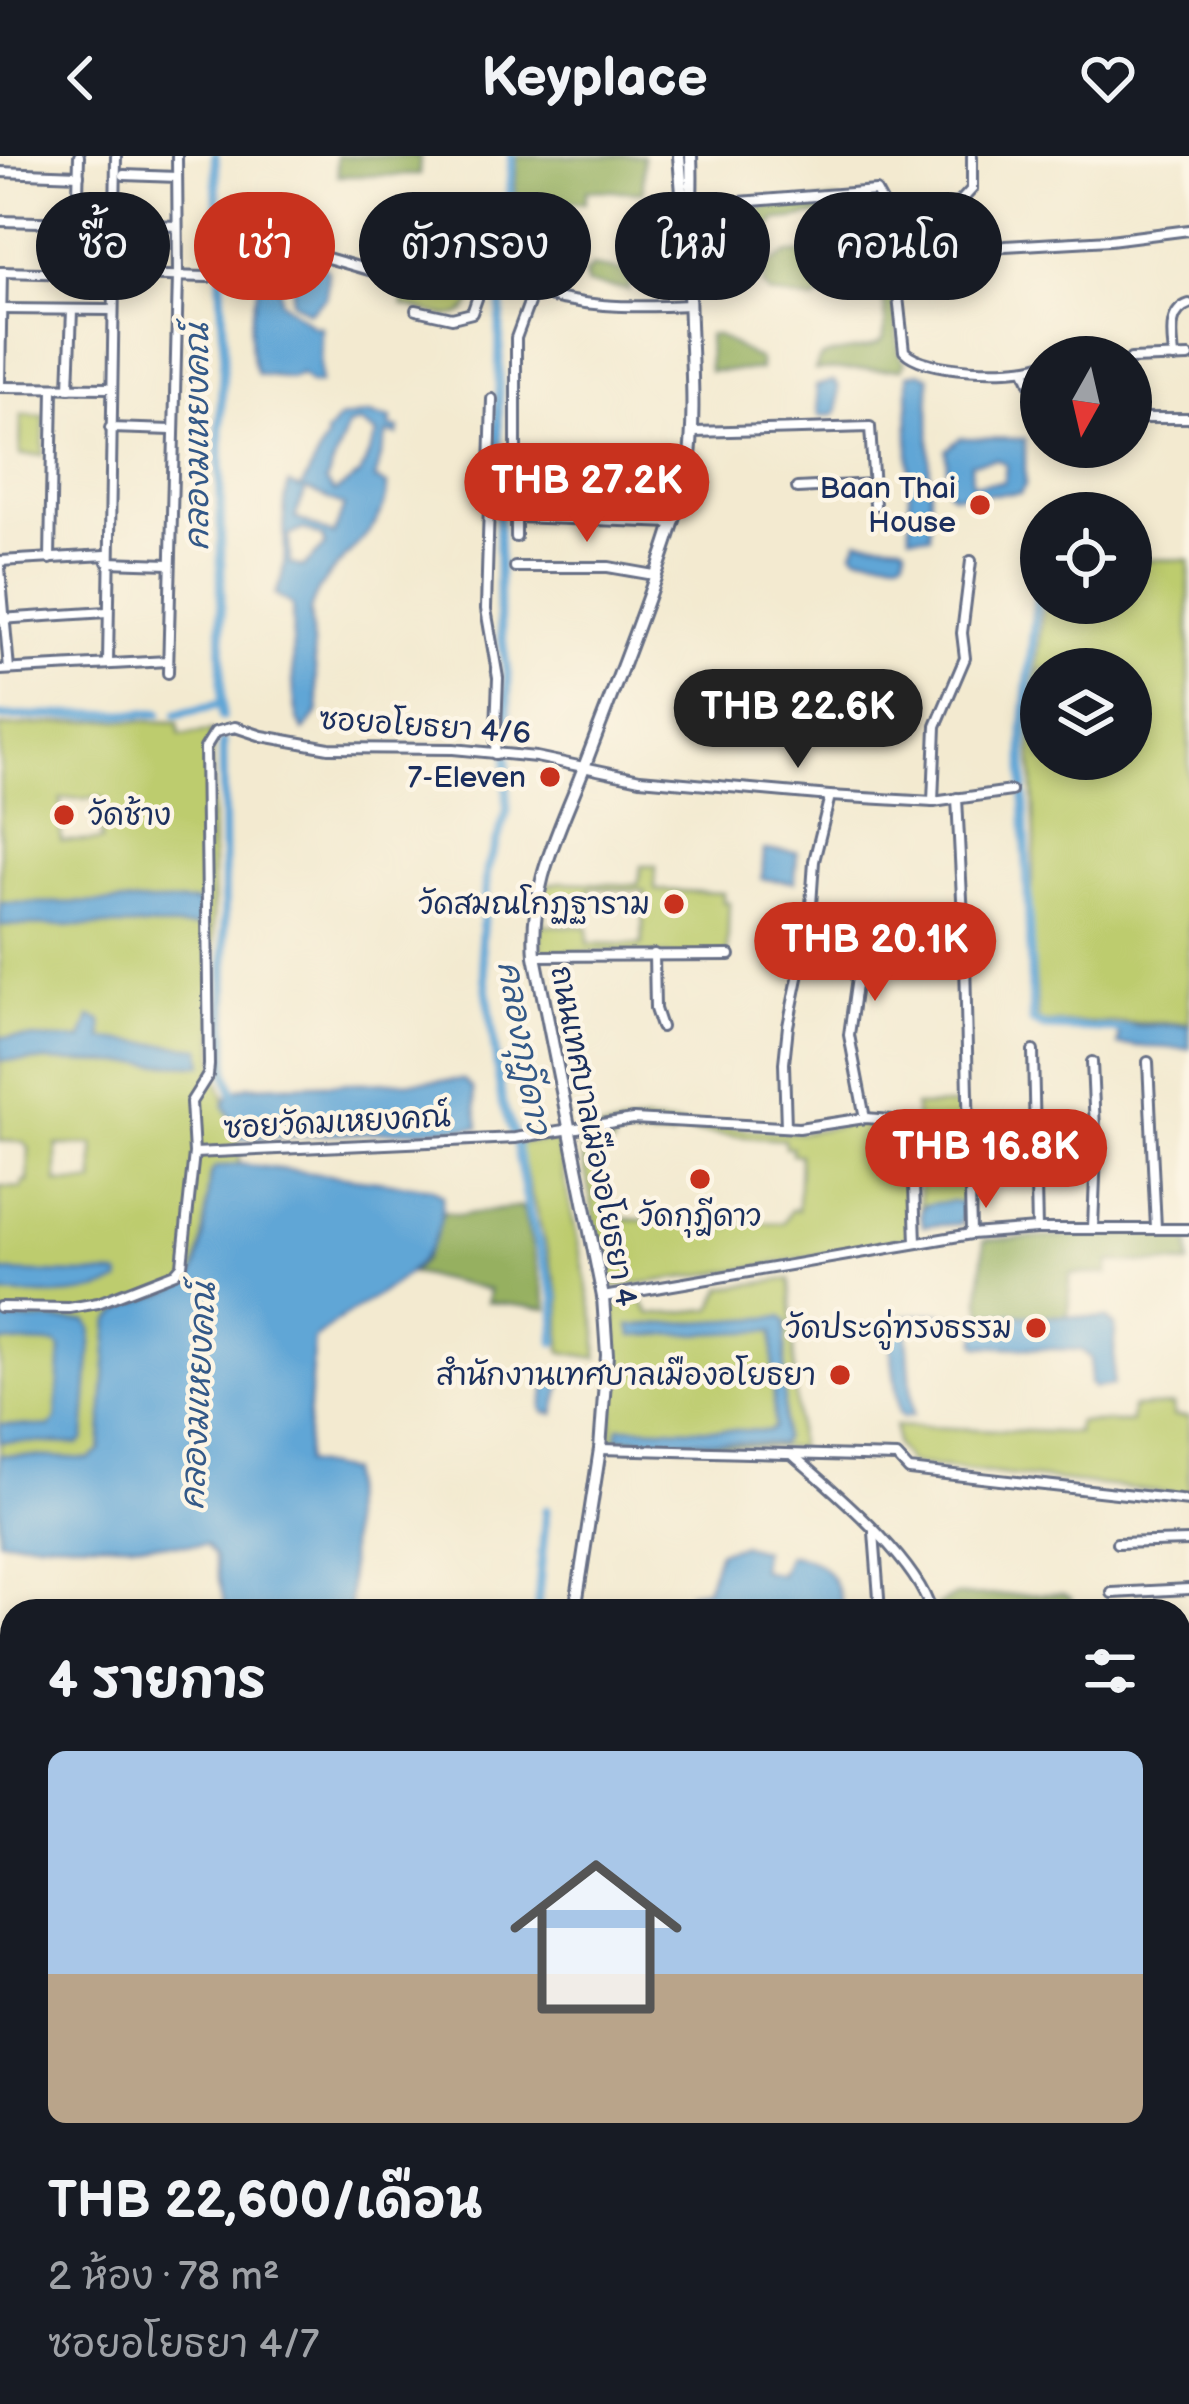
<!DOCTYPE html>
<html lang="th">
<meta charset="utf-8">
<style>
:root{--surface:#171b24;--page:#20242c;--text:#f1f3f6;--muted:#9ea1a6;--accent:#c8321e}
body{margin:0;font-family:"Balsamiq Sans","Playpen Sans Thai",sans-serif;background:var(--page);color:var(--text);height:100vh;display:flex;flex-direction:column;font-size:45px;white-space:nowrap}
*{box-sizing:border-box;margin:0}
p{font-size:39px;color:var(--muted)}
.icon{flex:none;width:66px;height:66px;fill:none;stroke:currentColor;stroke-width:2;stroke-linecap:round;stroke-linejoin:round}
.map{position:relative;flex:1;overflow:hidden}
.sheet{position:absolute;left:0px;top:1443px;width:1191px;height:807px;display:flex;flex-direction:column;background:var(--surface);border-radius:36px 36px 0 0;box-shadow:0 6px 18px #0003}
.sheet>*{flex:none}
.banner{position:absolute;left:36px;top:36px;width:1119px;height:108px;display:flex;gap:24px}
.needle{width:78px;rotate:188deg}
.fabs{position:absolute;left:1020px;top:180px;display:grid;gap:24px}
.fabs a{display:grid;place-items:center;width:132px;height:132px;border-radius:50%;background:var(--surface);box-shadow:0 6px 18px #0003;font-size:60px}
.price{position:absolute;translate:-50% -102px;padding:0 27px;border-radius:42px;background:var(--accent);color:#fff;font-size:39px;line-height:78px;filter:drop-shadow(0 3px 6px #0008)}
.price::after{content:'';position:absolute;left:50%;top:72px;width:36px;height:27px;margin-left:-18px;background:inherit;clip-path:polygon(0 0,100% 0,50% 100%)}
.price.selected{background:#222;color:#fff}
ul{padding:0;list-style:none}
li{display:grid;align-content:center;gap:24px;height:636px;padding:0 48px}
li span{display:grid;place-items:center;height:372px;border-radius:18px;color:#555}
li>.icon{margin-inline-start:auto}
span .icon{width:216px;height:216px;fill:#fffc;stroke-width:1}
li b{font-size:51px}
h2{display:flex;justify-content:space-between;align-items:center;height:144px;padding:0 48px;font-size:51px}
.chip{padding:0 42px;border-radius:54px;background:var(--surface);box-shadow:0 6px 18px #0003;font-size:42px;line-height:108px}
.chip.selected{background:var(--accent);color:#fff}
header{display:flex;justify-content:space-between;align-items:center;height:156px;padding:0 48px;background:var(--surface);font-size:54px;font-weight:700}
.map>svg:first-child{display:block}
.green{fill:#bdcc6e;stroke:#6c7e66;stroke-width:3;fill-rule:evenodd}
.forest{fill:#96b061;stroke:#587060;stroke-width:3}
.water{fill:#61a6d6;stroke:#3e6a9a;stroke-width:3;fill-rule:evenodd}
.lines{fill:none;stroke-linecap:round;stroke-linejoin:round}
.stream{stroke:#61a6d6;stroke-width:3}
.canal{stroke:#61a6d6;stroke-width:9}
.street-casing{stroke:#677086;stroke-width:14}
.secondary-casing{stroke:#677086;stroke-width:16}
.street{stroke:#fff;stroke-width:8}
.secondary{stroke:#fff;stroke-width:10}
.rail-casing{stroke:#1b2f5e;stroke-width:8}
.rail{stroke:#fcf5e5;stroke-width:3;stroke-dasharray:9;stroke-linecap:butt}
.poi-dot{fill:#c8321e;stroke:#fcf5e5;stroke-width:4.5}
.labels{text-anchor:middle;stroke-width:9;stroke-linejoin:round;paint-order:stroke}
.poi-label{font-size:30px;fill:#1b2f5e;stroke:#fcf5e5;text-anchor:end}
.street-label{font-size:30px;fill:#1b2f5e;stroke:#fcf5e5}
.water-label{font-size:33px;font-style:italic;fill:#345988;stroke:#fcf5e5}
</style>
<header><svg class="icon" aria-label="back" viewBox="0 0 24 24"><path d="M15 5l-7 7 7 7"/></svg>Keyplace<svg class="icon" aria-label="heart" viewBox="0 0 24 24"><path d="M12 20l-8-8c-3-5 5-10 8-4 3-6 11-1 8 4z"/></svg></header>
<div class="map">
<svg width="1189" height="2248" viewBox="0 0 1189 2248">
<rect width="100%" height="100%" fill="#fcf5e5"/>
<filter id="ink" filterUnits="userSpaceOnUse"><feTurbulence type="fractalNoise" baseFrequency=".00833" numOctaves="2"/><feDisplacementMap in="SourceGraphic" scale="24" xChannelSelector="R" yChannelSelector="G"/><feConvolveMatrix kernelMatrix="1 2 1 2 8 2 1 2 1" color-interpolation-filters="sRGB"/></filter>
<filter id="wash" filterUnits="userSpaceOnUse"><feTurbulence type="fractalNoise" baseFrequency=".004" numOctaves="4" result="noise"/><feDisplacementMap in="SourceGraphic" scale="48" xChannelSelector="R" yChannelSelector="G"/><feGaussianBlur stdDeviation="2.7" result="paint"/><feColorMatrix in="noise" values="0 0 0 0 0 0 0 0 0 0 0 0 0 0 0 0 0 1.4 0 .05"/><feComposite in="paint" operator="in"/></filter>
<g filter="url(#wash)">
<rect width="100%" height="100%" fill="#f3ead0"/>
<g class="green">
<path d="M441,102L471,107L480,119C470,175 449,161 403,149L402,117L413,107Z"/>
<path d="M21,259L44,260L43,299H20Z"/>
<path d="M1131,403L1189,404V867H1044L1038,864L1030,759L1035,686L1031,573L1043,447H1131ZM1041,513H1131V603H1041Z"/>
<path d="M108,564L178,566L180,579L211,575L215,915C224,947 241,975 239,1008L216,1011L210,1018C206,1048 206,1085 196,1113C185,1145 128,1139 109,1166L101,1295L89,1303L0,1299V1031L22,1032L23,1026H28L29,992L23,986L0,985V571ZM102,642L101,685H61V643ZM57,989H94V1027H57Z"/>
<path d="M641,710H656L655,734L723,737V746H729L727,804L601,795L542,797L539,766L545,729L561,726L638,729ZM590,732L645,735L642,789L588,787V771L544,769L545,748L589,749Z"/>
<path d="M963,949L965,1055L961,1047L925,1049L921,1057L915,950Z"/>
<path d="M644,966L800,977L862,966L904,967L907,970L911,1077L909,1081L752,1112L613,1131L607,1124L578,978ZM673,975L784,984L785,991H792V998L800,999L798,1054H791L783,1067L731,1066L730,1071L614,1062V1054H605V1045L599,1044L601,995L614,989L615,980L672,982Z"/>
<path d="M553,985L557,988L597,1175V1202L561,1196V1144L517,987Z"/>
<path d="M790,1123L798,1292L610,1285L618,1203L614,1148L641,1143L650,1159L712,1153L723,1132Z"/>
<path d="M1173,1249L1174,1260L1189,1261V1333L1183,1338L910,1308L896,1289L895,1270L1077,1277L1078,1266H1131L1132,1251Z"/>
<path d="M0,2129L12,2136V2238L2,2248Z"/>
<path d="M1189,2144V2248H1072L1071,2238H1179V2152Z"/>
</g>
<g class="forest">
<path d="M336,0H420L419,19L338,20Z"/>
<path d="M517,0H643V36L587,34L585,47L563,45L558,79L513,76Z"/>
<path d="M838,44L840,54C817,57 798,65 776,64L768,76L741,80L733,92L731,131L724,136L711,134L705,124L704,62L710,56Z"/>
<path d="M877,80H883L889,87L899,197L905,207L902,213L815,214L820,202C841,191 864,198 883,184C892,144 874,131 867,94Z"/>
<path d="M788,97L816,98L827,109L826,137L814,145L770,138L763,129L768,109Z"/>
<path d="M592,110L622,115L630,125L629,134L587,128L585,118Z"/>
<path d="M708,179H716L760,204V214L709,215Z"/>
<path d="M522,1051L548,1153L487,1146L489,1134L411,1117L424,1104L443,1056L460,1059Z"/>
<path d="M1144,1077L1189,1078V1108L1109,1106L1108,1118H1070L1068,1160H984L980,1146L984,1084Z"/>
<path d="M1063,1438L1071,1442L1072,1455H938V1449L955,1440Z"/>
<path d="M0,1712H12V1797L0,1788Z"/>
<path d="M1189,1926V2108L1179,2104V2036L1185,2033C1175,2006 1171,1947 1189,1926Z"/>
<path d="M977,2238H1071L1072,2248H971Z"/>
</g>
<g class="water">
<path d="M301,102L320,107L328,115L326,141L309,156L292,145L294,112Z"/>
<path d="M259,128L279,130L281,145L313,170L321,171L320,227H310L301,218L290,222L257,218C245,189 251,157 259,128Z"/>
<path d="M919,216L929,221L930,380L910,379L908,219Z"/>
<path d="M833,225L838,229V254L834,259L819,260L816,230Z"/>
<path d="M368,258L391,263L390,271L399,273L398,279L387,277L375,324L387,329C388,382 322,405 310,455L319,555L304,575C288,558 294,478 292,449L275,438C294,406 277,363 289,328L301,333L327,282L325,279L339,263ZM360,267L377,278L360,319L335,336L326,326L348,270ZM306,333L344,350L334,379L295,362ZM304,373L324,382L325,390L303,411L290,408L289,380Z"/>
<path d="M960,282L1025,283V329L1020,337L953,339L948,334L946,294ZM996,303L1006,308L1004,326L972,328L971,307Z"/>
<path d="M858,384L902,387L906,390L905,400L899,403L857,399L853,395Z"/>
<path d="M764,694L797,696L795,726L762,723Z"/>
<path d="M197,746L201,748L198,771L0,769V747Z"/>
<path d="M90,861L102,865L103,883L201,892L203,909L0,904V881L82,884Z"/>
<path d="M1189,869V893L1118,889L1120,870Z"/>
<path d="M464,924L473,933L479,971L241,983L224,949L230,936L249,930Z"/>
<path d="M239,1008L432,1032L442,1039C447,1119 365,1138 314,1183L305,1307L348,1315L350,1455H226L214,1400L206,1389L0,1384V1299L89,1303L100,1295L109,1166C128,1138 184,1145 196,1113C206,1085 206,1048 210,1018L216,1011Z"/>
<path d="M951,1045L961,1047L965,1055L960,1068L923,1070L921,1057L924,1049Z"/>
<path d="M0,1116L119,1119L121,1121L120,1126C82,1143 41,1139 0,1138Z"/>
<path d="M938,1157L961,1161L954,1166H906L913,1259L903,1261L899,1258L888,1167L892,1161Z"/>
<path d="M989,1158L1106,1162L1115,1170L1113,1229L1094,1232L1090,1228L1091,1202L1081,1194L979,1190L976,1186L984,1160Z"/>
<path d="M782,1161L786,1166L783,1284L780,1288L617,1281L619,1271L769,1275L774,1271L773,1175L632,1180L630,1170Z"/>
<path d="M0,1164L87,1165L92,1173L84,1283L79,1288L0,1285V1268L50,1271L56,1264L61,1193L56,1188L0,1186Z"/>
<path d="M550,1216L559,1218L562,1226L554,1258L544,1256L542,1251Z"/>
<path d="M743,1389L762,1394L760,1414L780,1418L788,1399C824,1401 837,1422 843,1455L687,1452L688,1436L706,1433L719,1395Z"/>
<path d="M0,1499L12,1507V1580L6,1588H0Z"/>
<path d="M12,1636V1712H0V1636Z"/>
<path d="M240,2238H296L307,2248H253Z"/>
<path d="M615,2238H832L835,2240L830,2248H612Z"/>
</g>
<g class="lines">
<g class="stream">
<path d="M1179,1775L1189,1761"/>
<path d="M854,2248L855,2238"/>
<path d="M954,2248L960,2238"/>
</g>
<g class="canal">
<path d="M215,0L224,193L220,270L222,561"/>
<path d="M177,558L222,548"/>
<path d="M0,561L159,557"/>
<path d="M507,585L508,525L499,454L498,279L500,169L512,0"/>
<path d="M223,587L226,915L236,946"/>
<path d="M507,602V655L487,714L481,789L502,947L515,982L530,1062L556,1143L555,1186"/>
<path d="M1024,632V572L1040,409"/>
<path d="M1024,640L1033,866L1044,871L1130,874"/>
<path d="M537,1455L546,1354"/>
<path d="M26,2248L31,2238"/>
</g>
</g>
</g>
<g filter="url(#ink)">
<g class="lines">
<g class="street-casing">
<g id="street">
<path d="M0,16L79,19"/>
<path d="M124,19L177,21"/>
<path d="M688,50L876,35L889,59L904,195C925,217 1013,218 1041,209"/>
<path d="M889,59L959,47L972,33V0"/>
<path d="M0,65L77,67"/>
<path d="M122,68L177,70"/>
<path d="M241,105L273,99L324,101L393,121C410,113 422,97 444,98C468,98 497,123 521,132C578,152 630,152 690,149"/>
<path d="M0,116L208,121"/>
<path d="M76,117L79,0"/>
<path d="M898,123L945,116L1005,90L1110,84L1189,74"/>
<path d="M1,153L112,154"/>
<path d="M416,154L452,162L472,157L486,117"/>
<path d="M1174,202C1173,182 1166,156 1189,148"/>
<path d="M1131,203L1189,201"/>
<path d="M1025,214L1032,231L1034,262H1041"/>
<path d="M0,228L2,116"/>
<path d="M0,231L110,232"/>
<path d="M69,232L72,154"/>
<path d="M492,243L486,453L498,522L495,598"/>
<path d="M1131,262H1189"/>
<path d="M110,272L172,274"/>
<path d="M694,276L870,271L875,349"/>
<path d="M797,332L874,328"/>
<path d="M517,361L673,367"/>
<path d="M516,381V182L533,136"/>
<path d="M50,403L53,232"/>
<path d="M0,405L106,399"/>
<path d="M107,406L170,408"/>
<path d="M515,411H608L654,419"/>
<path d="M0,412L9,513"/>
<path d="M0,463L107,456"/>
<path d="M108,508L116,0"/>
<path d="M0,514L168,505"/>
<path d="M168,517L178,120L177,0"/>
<path d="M957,642L965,803L971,1078"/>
<path d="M933,646L936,570L965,502L962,477L971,405"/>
<path d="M654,798L655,853L661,871"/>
<path d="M535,800L730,799"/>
<path d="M1033,895L1037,1073"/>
<path d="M1092,906L1096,996L1093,1071"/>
<path d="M1148,906L1156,1072"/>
<path d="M865,962L849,879L859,807L870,804L965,803"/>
<path d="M786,971L784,907L788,870L810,764L814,705L830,640"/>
<path d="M194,997L515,982L633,963L799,972L865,962L906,965L912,971L916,1087"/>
<path d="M603,1141L971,1078L1037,1073H1189"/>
<path d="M0,1151L69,1152L98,1147L175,1117L182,1109L194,997L191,946L208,919L209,909L205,592L215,576L235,571L262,580L329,592L453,593L536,601L640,623L830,640L933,646L1011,635"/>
<path d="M600,1293L897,1301L909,1314L1189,1345"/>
<path d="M794,1300C834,1335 917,1404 931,1455"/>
<path d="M874,1376L880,1455"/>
<path d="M1117,1387L1189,1385"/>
<path d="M1112,1437L1189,1433"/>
<path d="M1180,1577L1189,1588"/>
<path d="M1179,1578L1189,1505"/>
<path d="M0,1925L12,1939"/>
<path d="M557,2238L569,2248"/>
<path d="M477,2248L489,2238"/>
</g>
</g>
<g class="secondary-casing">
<g id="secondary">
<path d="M679,0L686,87"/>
<path d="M575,1455L600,1293L607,1199L603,1141L535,800C529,726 561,673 586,606C622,511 661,415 688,317C698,249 688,181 689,112C689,74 693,38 691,0"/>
<path d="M383,2248L403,2238"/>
</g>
</g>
<use href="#street" class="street"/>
<use href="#secondary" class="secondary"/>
<g class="rail-casing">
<g id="rail">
<path d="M1179,1844L1189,1829"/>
<path d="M912,2248L918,2238"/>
</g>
</g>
<use href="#rail" class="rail"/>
</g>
</g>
<g class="poi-dot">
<circle cx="980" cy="349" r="12"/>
<circle cx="550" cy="621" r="12"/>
<circle cx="64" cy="659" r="12"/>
<circle cx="674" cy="748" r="12"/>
<circle cx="700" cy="1023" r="12"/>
<circle cx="1036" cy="1172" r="12"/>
<circle cx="840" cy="1219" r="12"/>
</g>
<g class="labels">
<g class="poi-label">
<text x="956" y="342">Baan Thai<tspan x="956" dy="34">House</tspan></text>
<text x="526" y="631">7-Eleven</text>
<text x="88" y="669" text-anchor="start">วัดช้าง</text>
<text x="650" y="758">วัดสมณโกฏฐาราม</text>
<text x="700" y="1070" text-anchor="middle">วัดกุฎีดาว</text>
<text x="1012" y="1182">วัดประดู่ทรงธรรม</text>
<text x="816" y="1229">สำนักงานเทศบาลเมืองอโยธยา</text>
</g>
<g class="street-label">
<text transform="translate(425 570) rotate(4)" y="10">ซอยอโยธยา 4/6</text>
<text transform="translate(337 966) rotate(-3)" y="10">ซอยวัดมเหยงคณ์</text>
<text transform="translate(594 980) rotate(79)" y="10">ถนนเทศบาลเมืองอโยธยา 4</text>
</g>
<g class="water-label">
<text transform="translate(196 281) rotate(-90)" y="12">คลองมเหยงคณ์</text>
<text transform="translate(525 891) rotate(80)" y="12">คลองกุฎีดาว</text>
<text transform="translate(197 1240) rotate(-87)" y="12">คลองมเหยงคณ์</text>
</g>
</g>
</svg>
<div class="fabs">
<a><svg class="needle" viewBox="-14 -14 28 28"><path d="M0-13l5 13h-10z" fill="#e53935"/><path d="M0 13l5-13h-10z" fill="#9ea1a6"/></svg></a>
<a><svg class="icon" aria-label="locate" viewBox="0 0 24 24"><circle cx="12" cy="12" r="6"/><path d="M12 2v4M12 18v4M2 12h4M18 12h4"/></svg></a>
<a><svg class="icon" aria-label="layers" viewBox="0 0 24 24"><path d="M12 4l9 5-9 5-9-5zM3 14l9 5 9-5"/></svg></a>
</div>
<b class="price" style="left:587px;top:389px">THB 27.2K</b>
<b class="price selected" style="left:798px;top:615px">THB 22.6K</b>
<b class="price" style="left:875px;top:848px">THB 20.1K</b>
<b class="price" style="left:986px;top:1055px">THB 16.8K</b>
<div class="banner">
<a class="chip">ซื้อ</a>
<a class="chip selected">เช่า</a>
<a class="chip">ตัวกรอง</a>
<a class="chip">ใหม่</a>
<a class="chip">คอนโด</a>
</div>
<section class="sheet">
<h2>4 รายการ<svg class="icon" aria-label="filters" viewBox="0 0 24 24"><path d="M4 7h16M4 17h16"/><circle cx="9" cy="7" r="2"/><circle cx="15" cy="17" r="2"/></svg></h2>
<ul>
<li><span style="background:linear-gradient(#a9c7e8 60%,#b9a48a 0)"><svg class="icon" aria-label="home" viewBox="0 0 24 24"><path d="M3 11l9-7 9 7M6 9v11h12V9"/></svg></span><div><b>THB 22,600/เดือน</b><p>2 ห้อง · 78 m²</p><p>ซอยอโยธยา 4/7</p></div></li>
</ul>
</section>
</div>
